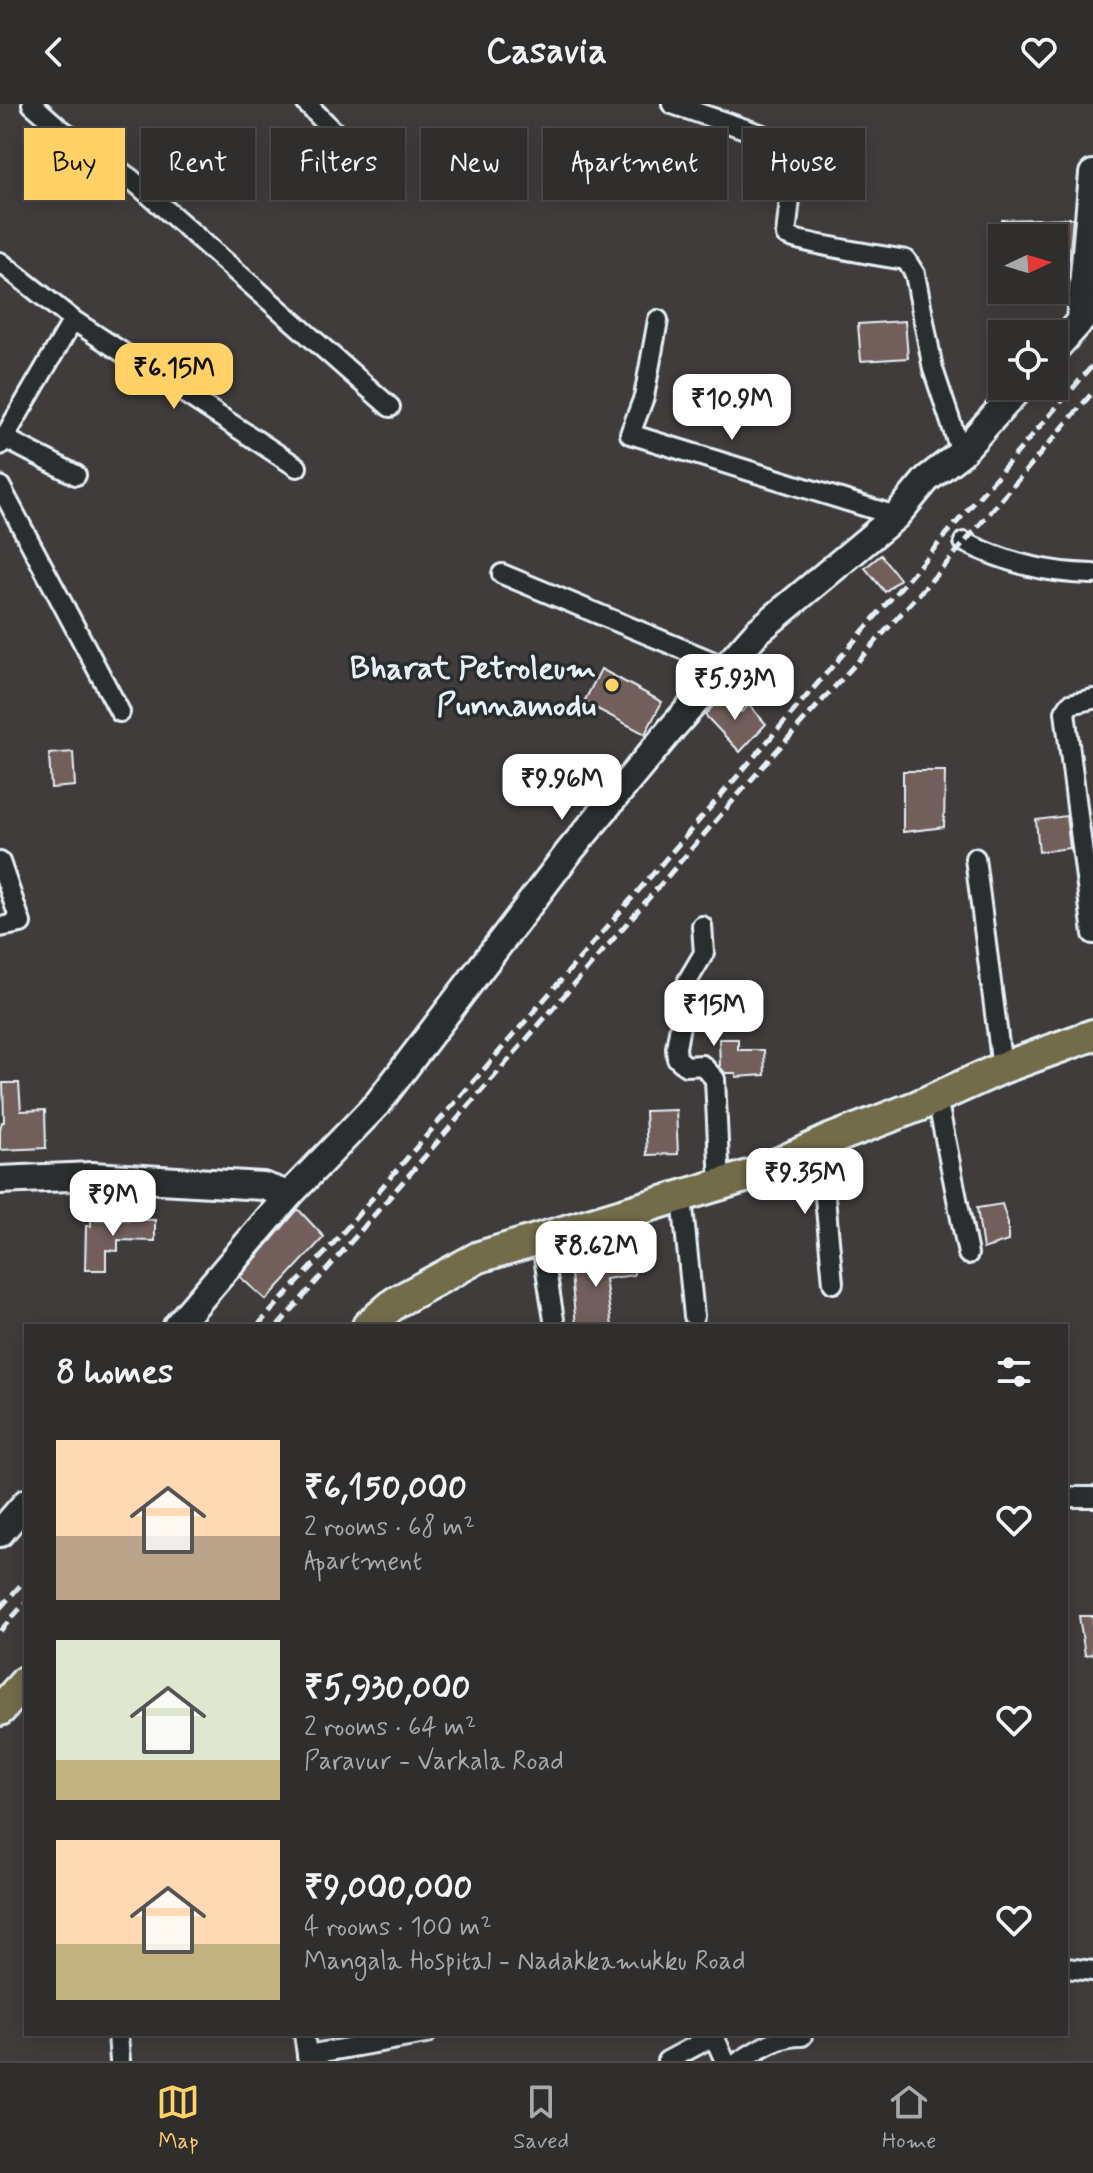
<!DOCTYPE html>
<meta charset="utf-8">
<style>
:root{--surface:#302d2d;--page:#3c3939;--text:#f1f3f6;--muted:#a8a8aa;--line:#4b4949;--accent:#ffd166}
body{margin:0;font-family:Mynerve,sans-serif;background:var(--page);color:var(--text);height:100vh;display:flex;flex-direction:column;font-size:30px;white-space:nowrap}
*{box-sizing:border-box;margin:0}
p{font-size:26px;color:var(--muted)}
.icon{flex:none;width:44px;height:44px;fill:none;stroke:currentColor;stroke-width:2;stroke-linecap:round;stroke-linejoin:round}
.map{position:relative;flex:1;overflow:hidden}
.side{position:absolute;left:24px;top:1220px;width:1044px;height:712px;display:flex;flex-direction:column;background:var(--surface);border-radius:0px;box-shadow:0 4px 20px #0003,0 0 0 2px var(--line)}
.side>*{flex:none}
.hud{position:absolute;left:24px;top:24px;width:1046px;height:72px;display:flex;gap:16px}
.needle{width:52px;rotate:86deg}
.buttons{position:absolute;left:988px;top:120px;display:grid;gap:16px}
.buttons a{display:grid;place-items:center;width:80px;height:80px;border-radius:0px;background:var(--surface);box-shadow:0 4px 20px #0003,0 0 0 2px var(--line);font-size:40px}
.price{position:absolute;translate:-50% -68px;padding:0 18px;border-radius:16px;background:#fff;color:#222;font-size:26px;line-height:52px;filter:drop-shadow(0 2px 4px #0008)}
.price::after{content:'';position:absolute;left:50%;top:48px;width:24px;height:18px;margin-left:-12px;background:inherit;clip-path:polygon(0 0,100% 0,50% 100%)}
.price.on{background:var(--accent);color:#111}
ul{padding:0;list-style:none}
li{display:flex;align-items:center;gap:24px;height:200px;padding:0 32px}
li span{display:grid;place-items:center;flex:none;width:224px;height:160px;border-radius:0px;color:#555}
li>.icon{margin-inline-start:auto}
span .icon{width:96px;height:96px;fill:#fffc;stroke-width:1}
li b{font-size:34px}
h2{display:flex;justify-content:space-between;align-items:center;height:96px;padding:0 32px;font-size:34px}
.chip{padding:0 28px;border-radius:0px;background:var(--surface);box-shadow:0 4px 20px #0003,0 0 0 2px var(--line);font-size:28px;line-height:72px}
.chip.on{background:var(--accent);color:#111}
header{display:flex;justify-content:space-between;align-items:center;height:104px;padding:0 32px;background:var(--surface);font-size:36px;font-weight:700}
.menu{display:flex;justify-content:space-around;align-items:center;height:112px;border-top:2px solid var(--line);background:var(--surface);font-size:22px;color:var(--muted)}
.menu a{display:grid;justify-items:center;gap:4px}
.menu .on{color:var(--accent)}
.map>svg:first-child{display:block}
.building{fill:#725f5c;stroke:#e8f1f8;stroke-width:2}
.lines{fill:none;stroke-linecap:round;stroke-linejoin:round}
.minor-casing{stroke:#e8f1f8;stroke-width:24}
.secondary-casing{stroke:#e8f1f8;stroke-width:32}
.primary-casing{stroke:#e8f1f8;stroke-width:36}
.minor{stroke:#2a2d2e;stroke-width:18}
.secondary{stroke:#2a2d2e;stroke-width:26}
.primary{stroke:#736c4b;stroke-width:30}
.rail{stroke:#e8f1f8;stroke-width:5;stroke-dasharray:12 6;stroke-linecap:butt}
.poi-dot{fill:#ffd166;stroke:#2a2d2e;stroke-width:3}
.labels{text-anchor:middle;stroke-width:7;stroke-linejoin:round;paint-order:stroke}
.poi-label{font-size:32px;font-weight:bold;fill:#e8f1f8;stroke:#2a2d2e;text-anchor:end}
</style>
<header><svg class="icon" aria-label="back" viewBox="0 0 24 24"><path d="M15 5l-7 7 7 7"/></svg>Casavia<svg class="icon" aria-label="heart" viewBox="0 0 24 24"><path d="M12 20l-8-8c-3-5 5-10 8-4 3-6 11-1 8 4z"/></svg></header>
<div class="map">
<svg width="1093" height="1957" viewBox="0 0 1093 1957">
<rect width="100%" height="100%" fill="#403c3c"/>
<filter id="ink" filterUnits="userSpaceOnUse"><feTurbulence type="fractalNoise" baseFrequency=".0125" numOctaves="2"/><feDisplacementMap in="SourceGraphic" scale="16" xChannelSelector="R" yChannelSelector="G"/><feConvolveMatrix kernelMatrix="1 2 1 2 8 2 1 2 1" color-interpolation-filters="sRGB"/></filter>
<g filter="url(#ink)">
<g class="building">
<path d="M1073,114L1069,156H1054V134H1003L1002,116Z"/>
<path d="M905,217L908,254L861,257L858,220Z"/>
<path d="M881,451L900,475L885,488L865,464Z"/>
<path d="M601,565L662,598L645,630L584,598Z"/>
<path d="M724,590L741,608L749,601L766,620L740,648L705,611Z"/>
<path d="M73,648L75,682L51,684L49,650Z"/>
<path d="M903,667H945L944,723L903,728Z"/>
<path d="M1066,712L1070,744L1039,748L1036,716Z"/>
<path d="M719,935H738V946H764L765,971L736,973V969H725L720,963Z"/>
<path d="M3,979H19L21,1007L45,1006L46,1044L0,1046V1025L2,1018H4Z"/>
<path d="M676,1006L678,1050L647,1051L645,1007Z"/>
<path d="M1002,1100L1008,1119V1137L983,1145L977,1104Z"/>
<path d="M298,1105L324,1133L266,1196L240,1173Z"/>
<path d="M91,1115L155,1116V1137L118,1136V1147L106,1146V1166H85L86,1122H91Z"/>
<path d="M633,1153L634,1171L605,1175L612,1222H576L570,1160Z"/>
<path d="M1079,1512H1093V1550L1085,1551Z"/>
</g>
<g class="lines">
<g class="minor-casing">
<g id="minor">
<path d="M32,0L58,23L130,74L390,303"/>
<path d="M307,0L367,61"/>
<path d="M672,0L786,39L795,49L786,131C794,138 888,153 906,156L915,170L933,265L961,349"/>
<path d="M0,158L73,216L0,341"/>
<path d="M73,216L297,363"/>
<path d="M658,216L644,293L630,330L896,412"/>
<path d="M4,334L76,371"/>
<path d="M0,382L120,608"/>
<path d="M964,438C1007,459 1046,469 1093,470"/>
<path d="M502,470L726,563"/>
<path d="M1093,595L1070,600L1065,608L1093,830"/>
<path d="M975,754L1002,964"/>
<path d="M0,758L21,819L0,823"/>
<path d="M702,822L704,849L688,876L676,944L677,954L686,962L702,961L715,975L720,1081"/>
<path d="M937,994L968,1150"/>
<path d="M820,1040L833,1179"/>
<path d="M682,1094L694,1212"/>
<path d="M541,1135L555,1222"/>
<path d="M1066,1393H1093"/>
<path d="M1066,1864L1093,1867"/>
<path d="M118,1930L120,1957"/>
<path d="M304,1930L308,1957"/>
<path d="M713,1930L725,1957"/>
<path d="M307,1951L426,1930"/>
<path d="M667,1957L714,1932"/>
<path d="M740,1957C760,1945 778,1932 802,1932"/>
</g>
</g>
<g class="secondary-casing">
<g id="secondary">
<path d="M1080,217L1093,70"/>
<path d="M1054,246L1091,205"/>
<path d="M0,1076L92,1072L263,1082L289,1091"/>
<path d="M177,1222L289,1091L378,999L569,748L672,624L757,528L896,412L927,375L961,349L1021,282"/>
<path d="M0,1429L26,1399"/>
</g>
</g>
<g class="primary-casing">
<g id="primary">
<path d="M368,1222L396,1198L479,1153L755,1070L832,1035L918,1002L1002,964L1093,931"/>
<path d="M0,1606L26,1577"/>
</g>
</g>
<use href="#minor" class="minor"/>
<use href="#secondary" class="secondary"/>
<use href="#primary" class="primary"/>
<g class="rail">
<path d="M257,1222L325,1149L1093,261"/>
<path d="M278,1222L771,653L947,459L1093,288"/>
<path d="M0,1504L26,1475"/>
<path d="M0,1527L26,1498"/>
</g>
</g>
</g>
<circle class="poi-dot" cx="612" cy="581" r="8"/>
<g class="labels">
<g class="poi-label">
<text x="596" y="574">Bharat Petroleum<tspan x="596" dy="37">Punnamodu</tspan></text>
</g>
</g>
</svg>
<div class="buttons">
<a><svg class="needle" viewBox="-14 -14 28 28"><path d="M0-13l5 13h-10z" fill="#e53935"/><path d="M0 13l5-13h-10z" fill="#a8a8aa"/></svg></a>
<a><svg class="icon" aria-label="locate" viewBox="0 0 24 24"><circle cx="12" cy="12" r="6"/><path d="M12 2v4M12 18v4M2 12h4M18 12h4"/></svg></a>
</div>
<b class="price on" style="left:174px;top:307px">₹6.15M</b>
<b class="price" style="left:732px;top:338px">₹10.9M</b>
<b class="price" style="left:735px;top:618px">₹5.93M</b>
<b class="price" style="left:562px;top:718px">₹9.96M</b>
<b class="price" style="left:714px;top:944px">₹15M</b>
<b class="price" style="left:805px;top:1112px">₹9.35M</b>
<b class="price" style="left:113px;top:1134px">₹9M</b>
<b class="price" style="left:596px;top:1185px">₹8.62M</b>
<div class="hud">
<a class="chip on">Buy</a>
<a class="chip">Rent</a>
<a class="chip">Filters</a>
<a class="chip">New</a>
<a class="chip">Apartment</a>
<a class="chip">House</a>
</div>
<section class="side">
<h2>8 homes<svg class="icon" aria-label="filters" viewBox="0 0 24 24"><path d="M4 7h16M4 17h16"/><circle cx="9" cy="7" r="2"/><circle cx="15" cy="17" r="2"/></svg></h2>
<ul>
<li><span style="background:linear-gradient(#ffd9b3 60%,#b9a48a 0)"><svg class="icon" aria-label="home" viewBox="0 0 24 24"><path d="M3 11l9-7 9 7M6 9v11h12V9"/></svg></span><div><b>₹6,150,000</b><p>2 rooms · 68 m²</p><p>Apartment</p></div><svg class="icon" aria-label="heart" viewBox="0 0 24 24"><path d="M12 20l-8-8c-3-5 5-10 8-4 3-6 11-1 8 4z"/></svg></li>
<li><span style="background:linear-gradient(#dfe7d0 75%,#c2b280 0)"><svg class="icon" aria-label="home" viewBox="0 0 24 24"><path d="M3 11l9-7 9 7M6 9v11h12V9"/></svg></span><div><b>₹5,930,000</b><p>2 rooms · 64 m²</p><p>Paravur - Varkala Road</p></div><svg class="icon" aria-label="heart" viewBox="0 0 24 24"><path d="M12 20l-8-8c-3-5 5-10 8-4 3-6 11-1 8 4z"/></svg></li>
<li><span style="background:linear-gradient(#ffd9b3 65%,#c2b280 0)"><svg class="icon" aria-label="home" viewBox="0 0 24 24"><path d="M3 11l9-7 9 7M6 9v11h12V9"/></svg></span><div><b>₹9,000,000</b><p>4 rooms · 100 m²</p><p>Mangala Hospital - Nadakkamukku Road</p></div><svg class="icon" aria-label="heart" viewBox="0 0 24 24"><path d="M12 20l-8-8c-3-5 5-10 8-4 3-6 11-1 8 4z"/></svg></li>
</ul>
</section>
</div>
<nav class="menu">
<a class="on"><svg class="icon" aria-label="map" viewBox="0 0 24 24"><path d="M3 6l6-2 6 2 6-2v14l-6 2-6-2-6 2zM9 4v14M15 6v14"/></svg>Map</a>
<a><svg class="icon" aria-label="saved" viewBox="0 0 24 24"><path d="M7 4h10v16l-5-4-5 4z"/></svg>Saved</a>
<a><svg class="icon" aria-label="home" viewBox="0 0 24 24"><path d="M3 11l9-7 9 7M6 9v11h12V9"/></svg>Home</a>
</nav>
